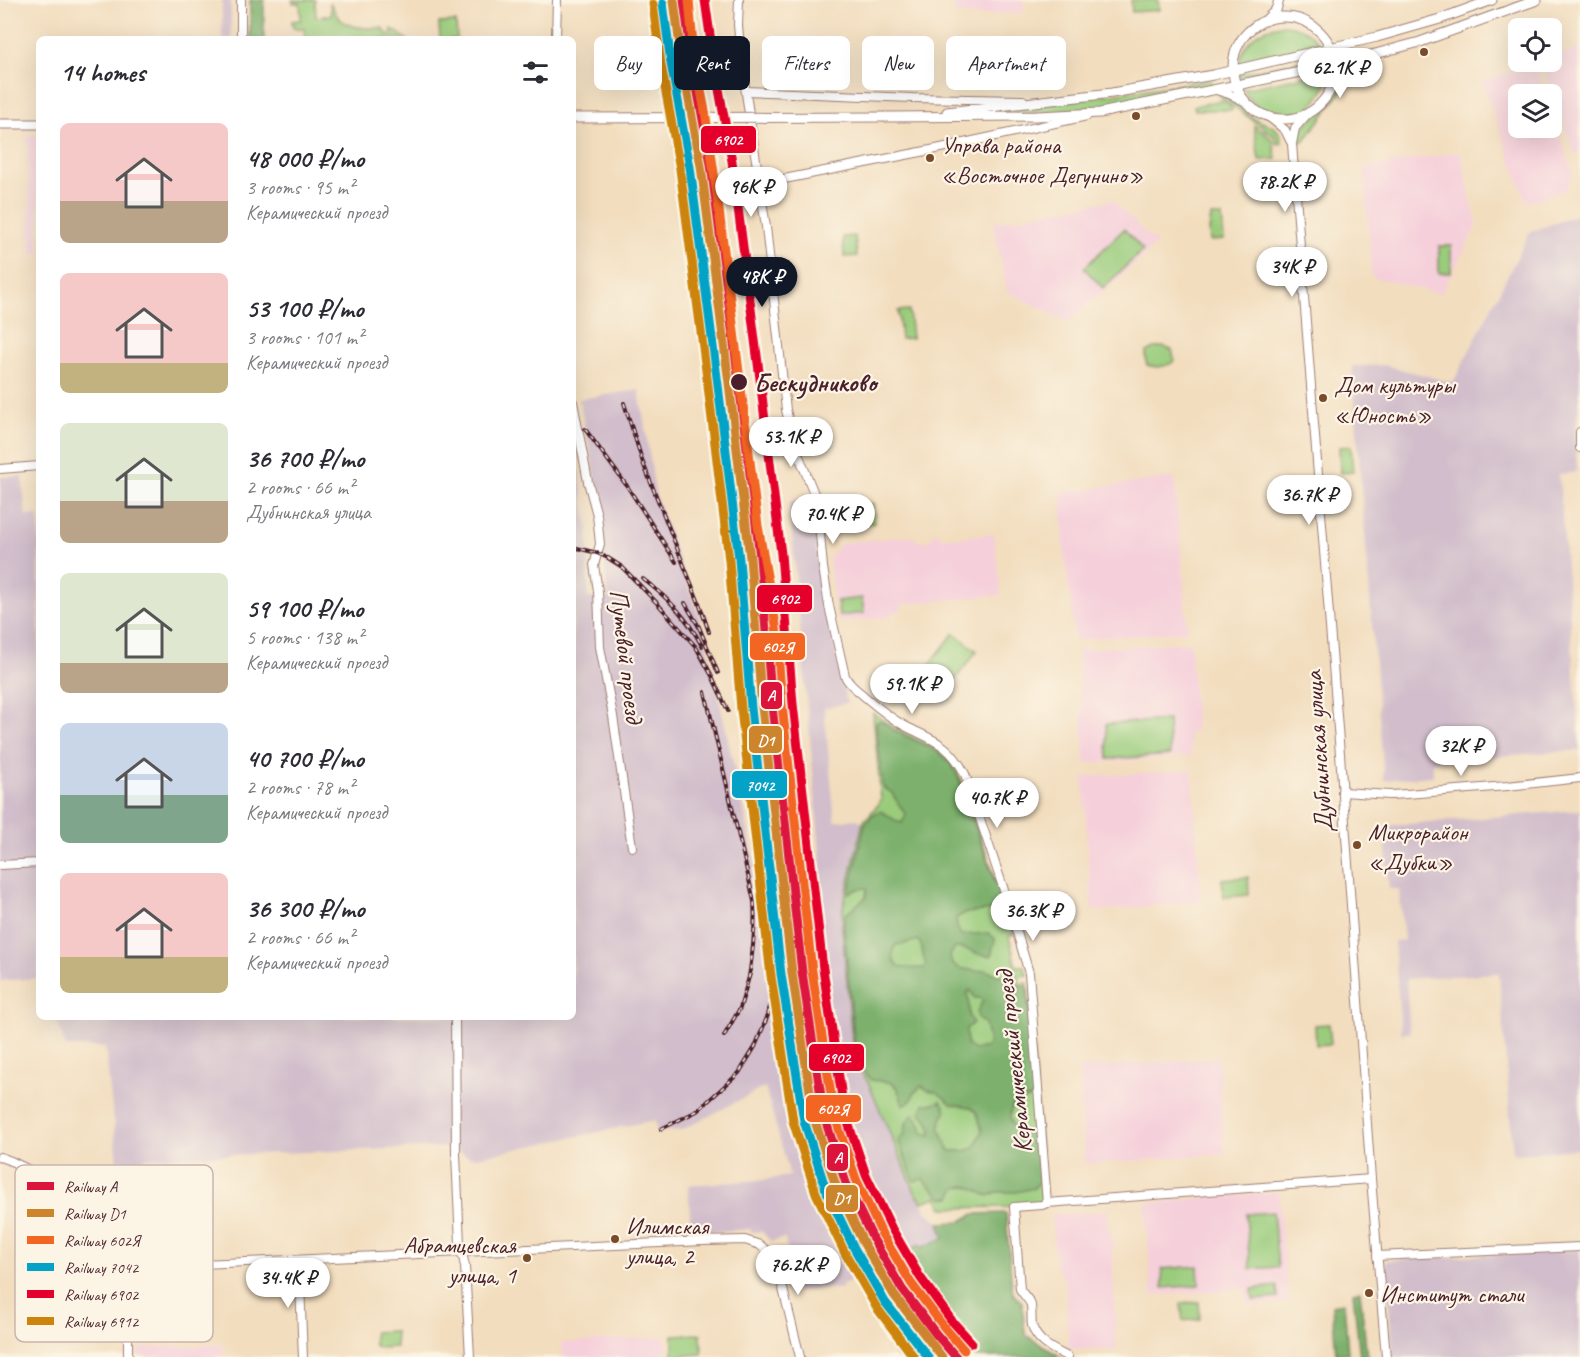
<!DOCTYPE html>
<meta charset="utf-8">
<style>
:root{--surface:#fff;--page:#f2f2f3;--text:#2b2b33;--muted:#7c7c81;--accent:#111827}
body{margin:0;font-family:Caveat,sans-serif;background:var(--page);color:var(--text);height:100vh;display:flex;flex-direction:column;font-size:22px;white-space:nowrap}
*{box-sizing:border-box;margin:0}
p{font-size:20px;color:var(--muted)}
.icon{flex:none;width:33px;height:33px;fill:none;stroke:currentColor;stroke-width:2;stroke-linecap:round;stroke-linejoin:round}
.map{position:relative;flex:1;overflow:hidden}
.drawer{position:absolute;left:36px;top:36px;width:540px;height:984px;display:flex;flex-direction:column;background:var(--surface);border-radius:9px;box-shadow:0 6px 24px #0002}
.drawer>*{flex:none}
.hud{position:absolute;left:594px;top:36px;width:570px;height:54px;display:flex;gap:12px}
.tools{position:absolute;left:1508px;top:18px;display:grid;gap:12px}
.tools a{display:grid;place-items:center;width:54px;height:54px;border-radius:9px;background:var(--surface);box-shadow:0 6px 24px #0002;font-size:30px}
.price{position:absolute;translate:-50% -51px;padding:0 14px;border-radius:21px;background:#fff;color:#222;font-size:20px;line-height:39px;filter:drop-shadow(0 2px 3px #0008)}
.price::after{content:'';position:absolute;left:50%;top:36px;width:18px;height:14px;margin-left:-9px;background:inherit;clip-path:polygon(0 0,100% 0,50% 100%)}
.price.selected{background:var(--accent);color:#fff}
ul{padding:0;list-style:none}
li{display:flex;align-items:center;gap:18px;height:150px;padding:0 24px}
li span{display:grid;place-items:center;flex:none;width:168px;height:120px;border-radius:9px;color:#555}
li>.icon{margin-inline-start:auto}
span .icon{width:72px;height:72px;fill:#fffc;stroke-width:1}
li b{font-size:26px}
h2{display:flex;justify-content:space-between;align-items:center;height:72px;padding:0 24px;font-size:26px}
.pill{padding:0 21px;border-radius:9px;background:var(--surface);box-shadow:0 6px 24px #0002;font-size:21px;line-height:54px}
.pill.selected{background:var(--accent);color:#fff}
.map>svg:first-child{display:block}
.built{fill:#f5cfda}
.industrial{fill:#d1bdcb}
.green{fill:#9acc7c;stroke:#727654;stroke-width:1.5}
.forest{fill:#7bb06c;stroke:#62684c;stroke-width:1.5;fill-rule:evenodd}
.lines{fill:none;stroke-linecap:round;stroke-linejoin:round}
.minor-casing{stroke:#9e7e74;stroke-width:10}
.major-casing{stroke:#9e7e74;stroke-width:11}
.minor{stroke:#fff;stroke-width:8}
.major{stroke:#fff;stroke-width:9}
.rail-casing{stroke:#4a1f2b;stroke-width:4}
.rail{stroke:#fcf5e5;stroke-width:1.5;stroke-dasharray:4.5;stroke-linecap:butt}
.major-bridge-casing{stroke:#9e7e74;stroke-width:11;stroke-linecap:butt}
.major-bridge{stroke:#fff;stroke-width:9}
.rail-1-casing{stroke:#fcf5e5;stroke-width:14}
.rail-2-casing{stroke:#fcf5e5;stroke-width:14}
.rail-3-casing{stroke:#fcf5e5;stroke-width:14}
.rail-4-casing{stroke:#fcf5e5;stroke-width:14}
.rail-5-casing{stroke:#fcf5e5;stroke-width:14}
.rail-6-casing{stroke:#fcf5e5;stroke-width:14}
.rail-1{stroke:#dc143c;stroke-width:9}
.rail-2{stroke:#cc852d;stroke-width:9}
.rail-3{stroke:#f26522;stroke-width:9}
.rail-4{stroke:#04a2c6;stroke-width:9}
.rail-5{stroke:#e4002b;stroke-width:9}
.rail-6{stroke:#cc840b;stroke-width:9}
.bus-dot{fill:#7a4b2a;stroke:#fcf5e5;stroke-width:2}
.stop-dot{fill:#4a1f2b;stroke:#fcf5e5;stroke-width:2}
.labels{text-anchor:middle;stroke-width:4.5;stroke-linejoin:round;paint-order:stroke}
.bus-label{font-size:24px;fill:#4a1f2b;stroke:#fcf5e5;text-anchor:start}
.stop-label{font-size:26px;font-weight:bold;fill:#4a1f2b;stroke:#fcf5e5;text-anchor:start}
.street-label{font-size:26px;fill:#4a1f2b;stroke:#fcf5e5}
.key{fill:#fcf5e5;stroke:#c7b5ad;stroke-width:1.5}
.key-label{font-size:16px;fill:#4a1f2b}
.line-badge{stroke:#fcf5e5;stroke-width:2}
.badge-label{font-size:16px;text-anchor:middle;font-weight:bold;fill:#fff}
</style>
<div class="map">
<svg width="1580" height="1357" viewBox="0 0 1580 1357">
<rect width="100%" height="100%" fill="#fcf5e5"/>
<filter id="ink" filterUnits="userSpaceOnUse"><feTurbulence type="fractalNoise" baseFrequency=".0167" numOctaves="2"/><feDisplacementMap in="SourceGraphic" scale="12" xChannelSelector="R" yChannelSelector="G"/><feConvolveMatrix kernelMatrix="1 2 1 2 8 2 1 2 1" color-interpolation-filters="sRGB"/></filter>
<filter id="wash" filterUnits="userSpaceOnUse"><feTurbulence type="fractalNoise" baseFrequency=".008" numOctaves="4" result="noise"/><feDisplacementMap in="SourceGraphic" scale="24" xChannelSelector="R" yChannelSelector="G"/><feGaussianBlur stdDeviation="1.35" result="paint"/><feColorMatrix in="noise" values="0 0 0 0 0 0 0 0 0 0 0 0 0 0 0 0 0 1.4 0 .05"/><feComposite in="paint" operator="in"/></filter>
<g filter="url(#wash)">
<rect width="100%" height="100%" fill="#f2ddbe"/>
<g class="built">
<path d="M954,0H1023L1024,12L971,16L962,14H955Z"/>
<path d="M1580,48V152L1575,154L1541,62H1551V59Z"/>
<path d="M1534,63L1545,94H1518V128H1551V111L1573,173L1566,189L1527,203L1482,82Z"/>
<path d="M27,136H39V253L31,254Z"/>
<path d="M1460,152L1477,225L1441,294L1372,277L1364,168Z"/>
<path d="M1112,200L1157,244L1068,322L1007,291L993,223Z"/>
<path d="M1174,477L1180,534L1187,631L1075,640L1064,547L1061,493Z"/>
<path d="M939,533L940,538L950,537L951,538L991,534L994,536L1001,595L903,604L900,611H895L890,617L843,622L839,621L834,600L829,558L842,543L912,536L918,542L930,541L933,534Z"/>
<path d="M1190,642L1196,731L1189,732L1191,756L1085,763L1077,650Z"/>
<path d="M1192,770L1201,902L1092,911L1083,777Z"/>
<path d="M1218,1058L1225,1154L1085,1164L1079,1068Z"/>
<path d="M1279,1192L1288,1303L1246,1305L1245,1289L1152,1295L1145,1203Z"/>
<path d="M1108,1211V1228L1112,1236L1116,1350L1069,1349L1065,1281L1056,1266L1051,1215Z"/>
<path d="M666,1337L667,1357H563L562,1343Z"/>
<path d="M222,1345L223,1357H140L139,1348Z"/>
</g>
<g class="industrial">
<rect x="222" y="0" width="9" height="39"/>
<path d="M1580,214V396L1575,435L1577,471L1572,473L1559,474L1580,750L1433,761V776L1384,780L1352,366L1385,365L1453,383L1530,232Z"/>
<path d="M639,390L656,497L703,627L779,968L799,1093L794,1096L851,1282L842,1284V1289L821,1288L797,1292L793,1265L784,1238L771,1242L762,1232H751V1229L691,1233L688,1185L763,1180L790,1176L765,1087L682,1130L657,1132L655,1120L478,1157H469L449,1147L143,1158L144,1210L121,1212L114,1125L105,1047H66L55,1017H573V449H576L588,530V598H608L596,480L579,399Z"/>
<path d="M22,476L26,516L39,515V978L0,981V477Z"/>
<path d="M813,500L818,569L847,703L824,708L835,821L857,819L863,822L843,907L842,927L854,1062L868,1082L915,1192L928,1213L939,1223L945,1238L921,1248L919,1244L897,1255L836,1078L806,883L822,874L789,502Z"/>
<path d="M1580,810V1149L1513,1154L1499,973L1406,979L1410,1033H1401L1394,941L1404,940L1400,899L1399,889H1389L1384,826Z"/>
<path d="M1580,1250V1357H1393L1386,1261L1389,1260Z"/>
</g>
<g class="green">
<path d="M292,0H315L316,17L331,15L330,3C333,7 335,13 338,17C348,29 368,28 382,28L387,34L391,35L392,29L407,39H305L304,28H293L292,21L301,20L300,3H293Z"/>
<path d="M1131,0H1158L1159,10L1132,12Z"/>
<path d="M456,22L457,39H440L439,23Z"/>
<path d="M1280,25C1298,25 1312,32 1322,47L1238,66C1244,42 1255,30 1280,25Z"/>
<path d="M1326,55L1327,61L1240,80L1239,74Z"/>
<path d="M1355,64L1357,71L1304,141L1298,142C1300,119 1319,119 1330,103C1339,89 1338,71 1355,64Z"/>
<path d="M1328,71C1325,120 1265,131 1243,89Z"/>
<path d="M1211,80L1213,85L1099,107L1036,113L983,112Z"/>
<path d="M1219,95H1225L1235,100L1248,114L1257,120L1274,127L1280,133L1282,143L1277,144L1275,137Z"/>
<path d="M1222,100L1232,107V110H1195L1194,106Z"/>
<path d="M1254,125L1273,140L1276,159L1259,160Z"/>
<path d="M1211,216H1222L1224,240L1210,241L1209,231Z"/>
<path d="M1124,229L1143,250L1103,288L1084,268Z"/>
<path d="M855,236L857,256L844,257L843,237Z"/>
<rect x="1439" y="246" width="12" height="27"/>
<path d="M909,310L912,338L901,339L898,311Z"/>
<path d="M1154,348L1164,347L1172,350L1174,359L1173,362C1166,367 1155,368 1147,365L1146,362V352Z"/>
<path d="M1351,446L1353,472L1340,473L1339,447Z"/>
<path d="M873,503L875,523L854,525L851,506Z"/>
<path d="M862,598L864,613L839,616L837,601Z"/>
<path d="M954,633L977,651L942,697L918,679Z"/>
<path d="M873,713L895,728L942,751L956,768L960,776L1009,918L1014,934L1009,936L1016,966H1025L1027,975L1019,976V984L1028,983L1044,1200L1039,1202L1011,1205L1008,1207L943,1208L937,1197L922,1202L915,1192L868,1082L854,1062L842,927L843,907L863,822L878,805L881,799Z"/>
<path d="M1168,720L1170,755L1108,759L1106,724Z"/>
<path d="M1248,877L1249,895L1224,897L1222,879Z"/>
<path d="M1329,1024L1331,1044L1316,1045L1315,1025Z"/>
<path d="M1273,1212L1278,1267L1250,1269L1246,1214Z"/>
<path d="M1198,1266L1199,1285L1163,1288L1162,1269Z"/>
<path d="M869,1276L915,1340L930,1357H904L870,1302L865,1297L859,1282Z"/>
<path d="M1277,1286L1278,1298L1253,1300L1252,1289Z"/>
<path d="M1199,1302L1200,1319L1183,1321L1181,1304Z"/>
<path d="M395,1331L396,1347L379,1348L374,1345V1332Z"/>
<path d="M701,1334L702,1354L673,1356V1335Z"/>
</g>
<g class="forest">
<rect x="250" y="0" width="14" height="39"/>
<path d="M878,721H881L893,730L940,753L952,766L959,779L975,826L1003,904L1002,909L965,913L956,918L957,927L961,935L989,933L995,939L991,956C975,957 973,947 955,948L950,955L951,963L959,968L976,971L985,970L1002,976L1016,986L1027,987L1035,1097L1015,1102C1007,1114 1009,1122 1019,1133H1038L1040,1181L1034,1188L1016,1192H997L989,1196C974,1192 973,1182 956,1188L951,1197L942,1198L923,1179L914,1181L898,1140C908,1133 904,1129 907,1121C908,1120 913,1114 914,1114L921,1125L923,1133L931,1135C932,1124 929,1120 920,1113L924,1104H933L941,1101L946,1110L939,1127L946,1143L950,1151H965L974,1148L982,1131L977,1113L970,1107L952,1104L937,1092L928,1090L921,1086L914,1093L911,1101L903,1105L897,1087L889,1082L871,1080L856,1061L844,928L845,915L866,897L867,888L858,889L849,893L865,824L872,815L880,811C889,815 893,821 902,823L906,815L891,792L883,787L876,725ZM918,940C924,946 921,957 926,964L924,968C904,969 888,970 895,945L904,944ZM970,990L975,998H980L983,1001C977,1010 973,1018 985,1023L989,1043L987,1047L974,1050L967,1045L966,1029L973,1023L969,1016V1002L967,993Z"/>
<path d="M1006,1213L1012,1288L1014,1295L1022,1302L1025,1332L1027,1336L1061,1357H975L930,1305L901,1262L910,1254V1250L919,1244L921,1248L944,1238L939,1223L960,1222L974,1214Z"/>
<path d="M1360,1291L1367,1357H1360L1353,1292Z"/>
<path d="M865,1297L870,1302L904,1357H897L879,1327Z"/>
<path d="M1344,1303L1348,1353L1336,1354L1332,1305Z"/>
</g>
</g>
<g filter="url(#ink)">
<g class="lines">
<g class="minor-casing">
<g id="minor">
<path d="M739,0L738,25L741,60L766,227L786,410L795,446L817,501L823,567L829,606L845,676C849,685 857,690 864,696C877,707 890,718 905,726C934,741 949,743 965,774L1008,902L1029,973L1047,1203"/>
<path d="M241,39V0"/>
<path d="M556,39L557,0"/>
<path d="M1216,90L1229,94L1246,102"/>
<path d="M746,91L912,98L1023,100"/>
<path d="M1309,112L1295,128L1292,144L1340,754L1371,1179L1386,1357"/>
<path d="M1269,117L1285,130L1291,142"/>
<path d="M759,184L941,148L1087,116"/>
<path d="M573,402L588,482L597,515L600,544L594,565L598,591L600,647L613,716L632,847"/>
<path d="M1580,432V448"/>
<path d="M0,469L39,466"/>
<path d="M1342,792L1390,795L1407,794L1507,786L1580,778"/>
<path d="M0,865L39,863"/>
<path d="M455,1017L456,1154L460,1244L465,1266L470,1357"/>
<path d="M0,1157L11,1161L52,1181L111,1213L125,1230L129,1261L132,1265L136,1267L703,1241L745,1240L760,1245L771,1255L779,1273L800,1357"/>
<path d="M1377,1256L1580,1247"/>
<path d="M299,1260L303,1357"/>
<path d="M128,1357V1270L132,1265"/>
<path d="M1068,1357C1054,1350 1036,1342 1032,1325C1031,1319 1032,1312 1031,1305C1029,1299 1023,1295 1020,1289L1014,1207L1042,1205L1047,1203L1371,1179"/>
</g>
</g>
<g class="major-casing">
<g id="major">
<circle cx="1284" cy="68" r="51"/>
<path d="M1266,20L1276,10L1279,0"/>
<path d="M947,112L1112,93L1213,75L1377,37L1440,19L1492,0"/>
<path d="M885,117L1037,116L1100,113L1334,65L1420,42L1537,0"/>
<path d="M0,124H39"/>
</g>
</g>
<use href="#minor" class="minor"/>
<use href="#major" class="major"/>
<g class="rail-casing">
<g id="rail">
<path d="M624,403L643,463L699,603L709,632"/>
<path d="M585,429L627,486L676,562"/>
<path d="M573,547L597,553L608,558L622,567L657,603L696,647L712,676L728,711"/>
<path d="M643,579C669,599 687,617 702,646"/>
<path d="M685,603L699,627L718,673"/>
<path d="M705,692L754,901C756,927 753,951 749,977"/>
<path d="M786,743L796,781L804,835"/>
<path d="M724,1036L740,1008L751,970"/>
<path d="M661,1129L697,1111L739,1073L755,1047L768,1015L774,986L772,934L755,826"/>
</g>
</g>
<use href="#rail" class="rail"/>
<g class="major-bridge-casing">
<path id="major-bridge" d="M573,118L885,117"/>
</g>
<use href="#major-bridge" class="major-bridge"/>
<g class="rail-1-casing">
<path id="rail-1" d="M684,0L692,59L711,164L739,382L760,557L772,706L802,972L824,1116L846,1183L873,1239L902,1289L936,1334L956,1357"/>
</g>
<g class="rail-2-casing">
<path id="rail-2" d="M674,1L682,61L701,166L729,383L750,558L762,707L792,973L814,1118L836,1186L864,1244L894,1295L942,1357"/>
</g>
<g class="rail-3-casing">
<path id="rail-3" d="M689,0L694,56L705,111L717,194L758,526L776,625L782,705L812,971L834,1114L856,1179L882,1234L911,1283L944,1327L964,1350"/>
</g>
<g class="rail-4-casing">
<path id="rail-4" d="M663,3L671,63L690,167L718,385L739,559L751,708L781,974L804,1121L826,1190L854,1248L885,1302L928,1357"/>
</g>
<g class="rail-5-casing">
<path id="rail-5" d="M705,0L713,56L732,161L760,379L781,554L793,704L823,969L844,1111L866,1175L892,1229L920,1277L952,1321L972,1343"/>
</g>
<g class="rail-6-casing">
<path id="rail-6" d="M653,4L661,65L680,169L708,386L729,560L741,709L771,976L793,1121L816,1193L845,1253L877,1308L914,1357"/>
</g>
<use href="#rail-1" class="rail-1"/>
<use href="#rail-2" class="rail-2"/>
<use href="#rail-3" class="rail-3"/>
<use href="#rail-4" class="rail-4"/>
<use href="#rail-5" class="rail-5"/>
<use href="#rail-6" class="rail-6"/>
</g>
</g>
<g class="bus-dot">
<circle cx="1424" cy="52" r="5"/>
<circle cx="1136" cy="116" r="5"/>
<circle cx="930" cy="158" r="5"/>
<circle cx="1323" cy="398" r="5"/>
<circle cx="1357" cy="845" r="5"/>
<circle cx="615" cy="1239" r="5"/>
<circle cx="527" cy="1258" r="5"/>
<circle cx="1369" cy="1293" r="5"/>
</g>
<circle class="stop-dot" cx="739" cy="382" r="9"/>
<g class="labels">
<g class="bus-label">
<text x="941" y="153">Управа района<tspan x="941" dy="30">«Восточное Дегунино»</tspan></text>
<text x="1334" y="393">Дом культуры<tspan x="1334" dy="30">«Юность»</tspan></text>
<text x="1368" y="840">Микрорайон<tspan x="1368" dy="30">«Дубки»</tspan></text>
<text x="626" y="1234">Илимская<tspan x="626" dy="30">улица, 2</tspan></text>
<text x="516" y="1253" text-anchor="end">Абрамцевская<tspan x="516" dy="30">улица, 1</tspan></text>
<text x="1380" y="1302">Институт стали</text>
</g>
<g class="stop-label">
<text x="754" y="391">Бескудниково</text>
</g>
<g class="street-label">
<text transform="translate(627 656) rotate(83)" y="9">Путевой проезд</text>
<text transform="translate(1318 752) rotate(-94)" y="9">Дубнинская улица</text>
<text transform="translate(1013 1062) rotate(-96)" y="9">Керамический проезд</text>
</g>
</g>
<rect x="15" y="1165" width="198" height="177" rx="9" class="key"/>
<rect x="27" y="1182" width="27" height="8" fill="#dc143c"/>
<rect x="27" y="1209" width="27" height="8" fill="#cc852d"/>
<rect x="27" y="1236" width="27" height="8" fill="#f26522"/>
<rect x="27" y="1263" width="27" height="8" fill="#04a2c6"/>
<rect x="27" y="1290" width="27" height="8" fill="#e4002b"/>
<rect x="27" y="1317" width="27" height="8" fill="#cc840b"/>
<g class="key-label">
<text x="64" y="1192">Railway A</text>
<text x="64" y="1219">Railway D1</text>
<text x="64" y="1246">Railway 602Я</text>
<text x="64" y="1273">Railway 7042</text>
<text x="64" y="1300">Railway 6902</text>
<text x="64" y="1327">Railway 6912</text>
</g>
<g class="line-badge">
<rect x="700" y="125" width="57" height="29" rx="6" fill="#e4002b"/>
<rect x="756" y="584" width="57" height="29" rx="6" fill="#e4002b"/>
<rect x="749" y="632" width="57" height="29" rx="6" fill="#f26522"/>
<rect x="760" y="681" width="23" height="29" rx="6" fill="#dc143c"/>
<rect x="748" y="725" width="35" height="29" rx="6" fill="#cc852d"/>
<rect x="731" y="770" width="57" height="29" rx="6" fill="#04a2c6"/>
<rect x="808" y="1043" width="57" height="29" rx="6" fill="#e4002b"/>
<rect x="805" y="1094" width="57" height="29" rx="6" fill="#f26522"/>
<rect x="826" y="1143" width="23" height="29" rx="6" fill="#dc143c"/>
<rect x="825" y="1184" width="34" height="29" rx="6" fill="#cc852d"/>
</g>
<g class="badge-label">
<text x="728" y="145">6902</text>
<text x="785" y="604">6902</text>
<text x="778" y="652">602Я</text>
<text x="771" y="701">A</text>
<text x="766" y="746">D1</text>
<text x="760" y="791">7042</text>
<text x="836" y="1063">6902</text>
<text x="833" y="1114">602Я</text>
<text x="838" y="1163">A</text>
<text x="842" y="1204">D1</text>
</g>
</svg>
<div class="tools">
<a><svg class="icon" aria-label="locate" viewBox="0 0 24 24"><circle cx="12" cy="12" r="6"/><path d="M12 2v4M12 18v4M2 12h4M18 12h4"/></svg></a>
<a><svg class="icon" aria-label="layers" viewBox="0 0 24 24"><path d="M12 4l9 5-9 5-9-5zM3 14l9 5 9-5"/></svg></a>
</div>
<b class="price" style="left:1340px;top:99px">62.1K ₽</b>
<b class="price" style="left:1285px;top:213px">78.2K ₽</b>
<b class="price" style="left:751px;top:218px">96K ₽</b>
<b class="price" style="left:1292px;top:298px">34K ₽</b>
<b class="price selected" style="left:762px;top:308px">48K ₽</b>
<b class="price" style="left:791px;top:468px">53.1K ₽</b>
<b class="price" style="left:1309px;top:526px">36.7K ₽</b>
<b class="price" style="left:833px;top:545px">70.4K ₽</b>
<b class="price" style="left:912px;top:715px">59.1K ₽</b>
<b class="price" style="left:1461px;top:777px">32K ₽</b>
<b class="price" style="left:997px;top:829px">40.7K ₽</b>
<b class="price" style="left:1033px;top:942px">36.3K ₽</b>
<b class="price" style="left:798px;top:1296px">76.2K ₽</b>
<b class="price" style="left:288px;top:1309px">34.4K ₽</b>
<div class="hud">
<a class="pill">Buy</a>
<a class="pill selected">Rent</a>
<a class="pill">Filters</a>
<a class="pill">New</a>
<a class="pill">Apartment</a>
</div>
<section class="drawer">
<h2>14 homes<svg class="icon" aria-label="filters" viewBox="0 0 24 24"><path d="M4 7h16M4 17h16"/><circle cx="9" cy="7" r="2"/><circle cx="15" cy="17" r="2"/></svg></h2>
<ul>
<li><span style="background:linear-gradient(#f6c9c9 65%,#b9a48a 0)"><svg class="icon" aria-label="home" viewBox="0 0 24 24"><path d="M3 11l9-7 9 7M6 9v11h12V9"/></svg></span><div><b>48 000 ₽/mo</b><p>3 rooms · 95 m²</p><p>Керамический проезд</p></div></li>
<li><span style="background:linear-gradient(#f6c9c9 75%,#c2b280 0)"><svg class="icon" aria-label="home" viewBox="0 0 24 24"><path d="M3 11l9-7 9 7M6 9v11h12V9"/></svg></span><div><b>53 100 ₽/mo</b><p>3 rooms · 101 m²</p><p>Керамический проезд</p></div></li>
<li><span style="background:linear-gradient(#dfe7d0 65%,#b9a48a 0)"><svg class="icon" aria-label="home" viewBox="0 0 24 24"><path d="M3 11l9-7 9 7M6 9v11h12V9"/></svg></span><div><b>36 700 ₽/mo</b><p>2 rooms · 66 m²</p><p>Дубнинская улица</p></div></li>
<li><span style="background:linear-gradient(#dfe7d0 75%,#b9a48a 0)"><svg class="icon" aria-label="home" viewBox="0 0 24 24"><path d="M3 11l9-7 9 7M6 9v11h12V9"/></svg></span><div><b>59 100 ₽/mo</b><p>5 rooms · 138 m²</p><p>Керамический проезд</p></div></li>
<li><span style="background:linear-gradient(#c9d6e8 60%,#7fa58c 0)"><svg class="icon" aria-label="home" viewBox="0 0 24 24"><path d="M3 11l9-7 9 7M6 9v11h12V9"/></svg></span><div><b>40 700 ₽/mo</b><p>2 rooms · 78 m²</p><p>Керамический проезд</p></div></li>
<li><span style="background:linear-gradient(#f6c9c9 70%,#c2b280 0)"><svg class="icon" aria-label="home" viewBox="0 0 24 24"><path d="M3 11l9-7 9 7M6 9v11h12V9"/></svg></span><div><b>36 300 ₽/mo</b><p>2 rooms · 66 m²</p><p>Керамический проезд</p></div></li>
</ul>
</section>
</div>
